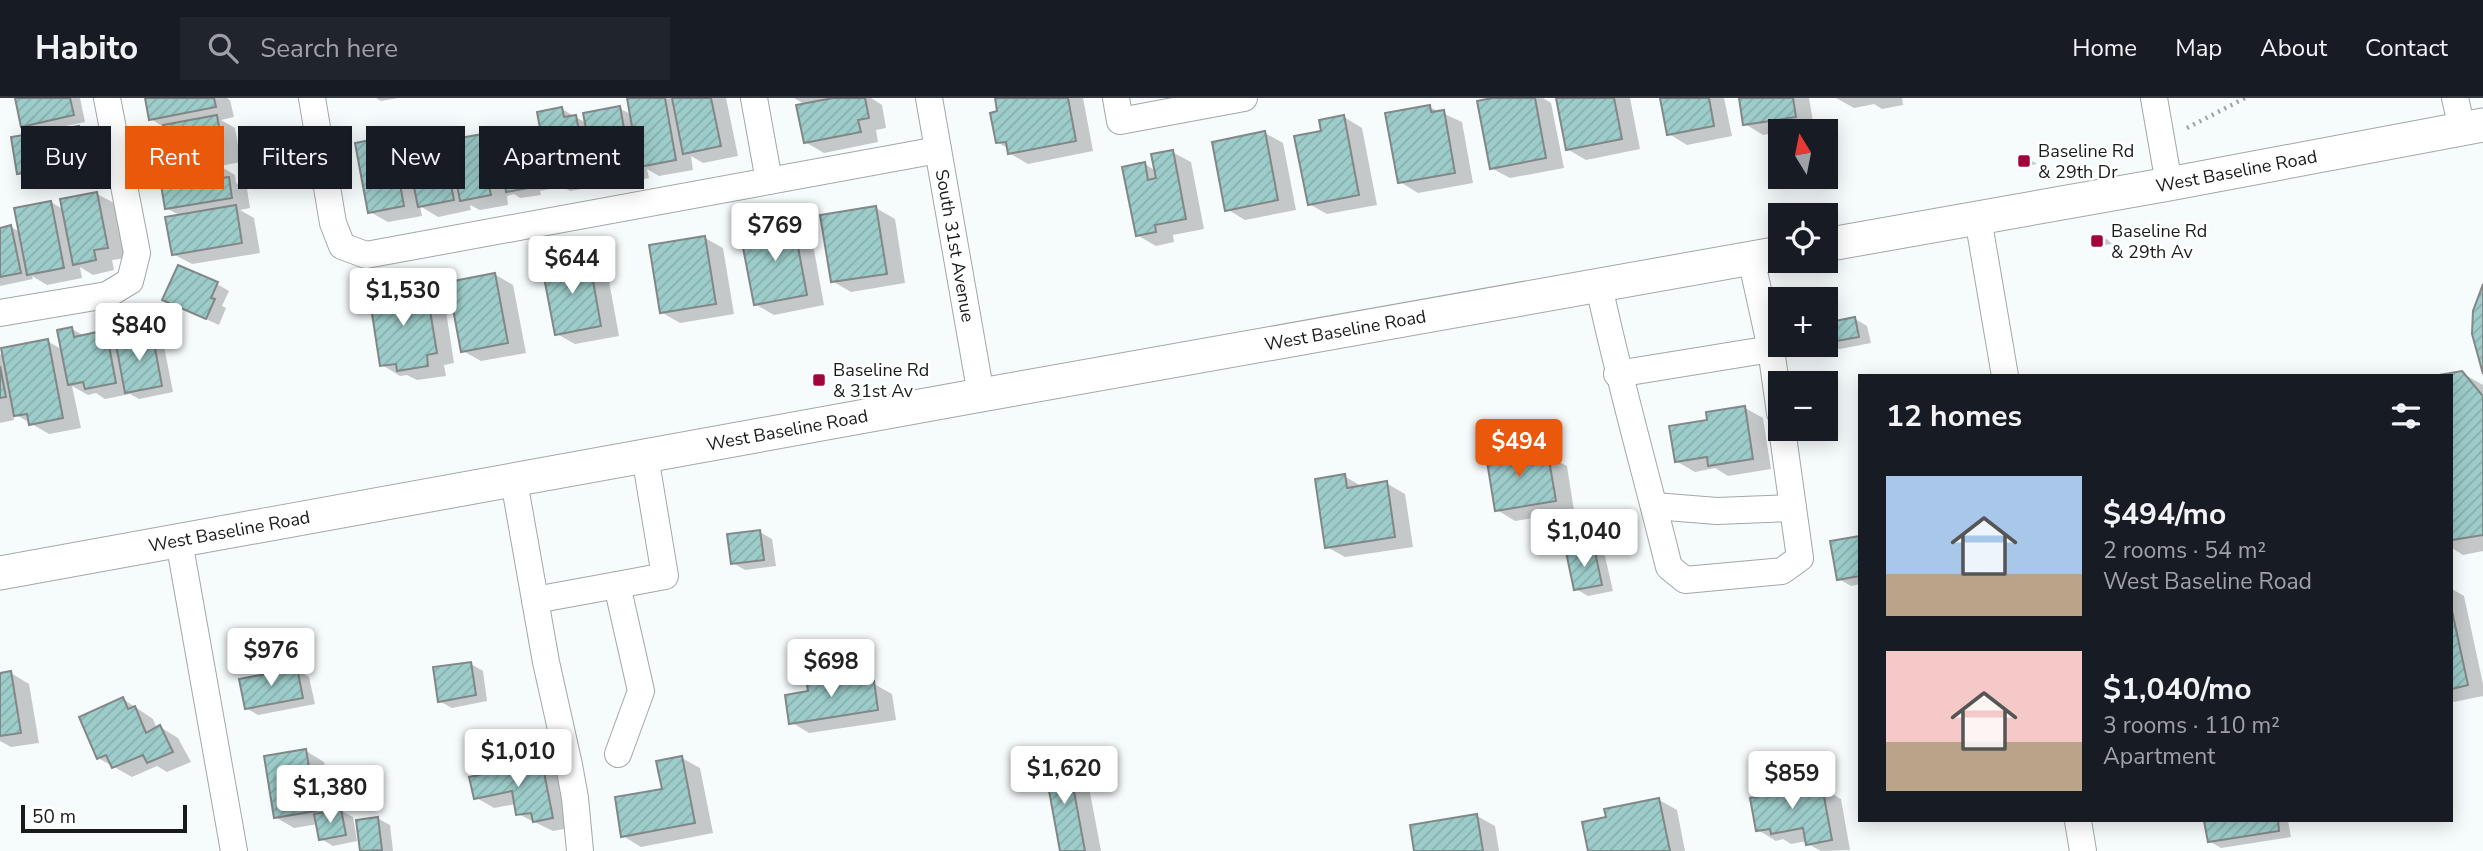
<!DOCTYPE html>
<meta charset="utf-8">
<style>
:root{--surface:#171b24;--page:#20242c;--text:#f1f3f6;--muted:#9ea1a6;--line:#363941;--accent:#ea580c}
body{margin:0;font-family:"Nunito Sans",sans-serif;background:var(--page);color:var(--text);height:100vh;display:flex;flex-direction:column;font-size:26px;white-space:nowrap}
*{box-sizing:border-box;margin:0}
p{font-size:23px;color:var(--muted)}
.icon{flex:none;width:38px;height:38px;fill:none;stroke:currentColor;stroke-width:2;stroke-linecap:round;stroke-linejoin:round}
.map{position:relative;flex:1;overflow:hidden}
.sheet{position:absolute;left:1858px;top:276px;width:595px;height:448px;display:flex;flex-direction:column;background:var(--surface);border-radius:0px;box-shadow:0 4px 18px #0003}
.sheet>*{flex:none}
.hud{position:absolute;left:21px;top:28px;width:665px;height:63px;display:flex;gap:14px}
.needle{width:46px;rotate:350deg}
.fabs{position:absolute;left:1768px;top:21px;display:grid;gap:14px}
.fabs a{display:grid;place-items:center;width:70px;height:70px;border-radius:0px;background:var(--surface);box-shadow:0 4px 18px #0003;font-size:35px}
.scale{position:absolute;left:21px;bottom:18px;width:166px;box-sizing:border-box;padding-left:7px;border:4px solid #1a1c1c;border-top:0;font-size:19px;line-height:24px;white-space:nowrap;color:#1a1c1c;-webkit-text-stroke:5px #fff;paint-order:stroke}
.price{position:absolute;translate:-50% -60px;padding:0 16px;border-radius:7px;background:#fff;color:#222;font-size:23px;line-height:46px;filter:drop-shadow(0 2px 4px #0008)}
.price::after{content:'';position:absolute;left:50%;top:42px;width:21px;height:16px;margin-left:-10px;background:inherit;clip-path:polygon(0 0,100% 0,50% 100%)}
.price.selected{background:var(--accent);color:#fff}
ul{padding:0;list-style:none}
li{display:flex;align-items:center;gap:21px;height:175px;padding:0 28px}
li span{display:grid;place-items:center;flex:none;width:196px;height:140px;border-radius:0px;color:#555}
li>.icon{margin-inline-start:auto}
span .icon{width:84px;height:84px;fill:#fffc;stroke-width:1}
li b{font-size:30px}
h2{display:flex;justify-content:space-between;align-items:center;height:84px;padding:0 28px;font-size:30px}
.pill{padding:0 24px;border-radius:0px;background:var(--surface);box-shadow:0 4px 18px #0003;font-size:24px;line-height:63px}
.pill.selected{background:var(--accent);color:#fff}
header{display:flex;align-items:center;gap:42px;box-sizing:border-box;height:98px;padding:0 35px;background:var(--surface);border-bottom:2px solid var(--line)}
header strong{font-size:33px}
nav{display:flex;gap:38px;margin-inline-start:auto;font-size:24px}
.search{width:490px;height:63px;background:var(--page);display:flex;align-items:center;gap:18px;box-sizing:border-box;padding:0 24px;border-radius:0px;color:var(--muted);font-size:26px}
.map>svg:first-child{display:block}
.shadow{fill:#0003}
.building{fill:url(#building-hatch);stroke:#838787;stroke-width:2}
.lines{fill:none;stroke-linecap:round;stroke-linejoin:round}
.minor-casing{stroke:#a2a7a7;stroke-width:28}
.major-casing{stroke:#a2a7a7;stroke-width:35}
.path{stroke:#9ea2a2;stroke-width:4.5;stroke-dasharray:2 5;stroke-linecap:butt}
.minor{stroke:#fff;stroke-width:26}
.major{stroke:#fff;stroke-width:33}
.poi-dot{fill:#a2053d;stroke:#fff;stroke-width:2.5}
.labels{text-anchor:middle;stroke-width:5;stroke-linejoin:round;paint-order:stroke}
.poi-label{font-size:18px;fill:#1a1c1c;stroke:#fff;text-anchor:start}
.street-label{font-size:18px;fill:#1a1c1c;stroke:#fff}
</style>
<header>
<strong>Habito</strong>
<div class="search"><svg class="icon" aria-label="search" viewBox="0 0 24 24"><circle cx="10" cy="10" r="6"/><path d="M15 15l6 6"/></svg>Search here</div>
<nav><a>Home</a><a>Map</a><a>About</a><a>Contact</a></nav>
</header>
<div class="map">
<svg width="2483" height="753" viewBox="0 0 2483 753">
<defs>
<pattern id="building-hatch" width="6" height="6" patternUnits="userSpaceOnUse" patternTransform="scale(1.75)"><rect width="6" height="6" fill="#9dcdca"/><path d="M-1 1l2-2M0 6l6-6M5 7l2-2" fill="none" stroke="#87afad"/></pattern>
</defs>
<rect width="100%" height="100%" fill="#f6fbfb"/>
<g class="shadow">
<path d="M17,0H80L85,24L56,30L57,33L79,29L97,40L103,75L37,85L18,75L37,36L22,27Z"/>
<path d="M147,0H227L230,2L234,19L221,22L235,30L241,64L220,68L235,77L236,85L247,91L250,110L240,112L254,120L260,155L192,166L173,156L181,118L166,110L175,87L173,73L159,65L168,42L165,30L151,21Z"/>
<path d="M376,0H398L381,3Z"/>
<path d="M639,0H671L674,2V0H726L738,58L703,65L691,58L693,72L659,78L647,71L649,80L615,87L603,80L605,87L570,93L553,83L554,90L540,93L541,97L520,100L514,96L507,98L508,107L480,112L470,107L471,112L438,119L420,108L422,118L388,124L370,114L391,40L409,51L442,44L452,50L487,37L506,47V51L535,46L546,53L562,11L586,25L619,10L632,17Z"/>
<path d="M794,0H871L882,7L886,30L876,32L878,44L824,55L805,44L806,7Z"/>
<path d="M1004,0H1083L1093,53L1028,66L1009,55V51L997,44L999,15Z"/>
<path d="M1502,0H1543L1551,5L1564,70L1510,80L1491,70Z"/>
<path d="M1558,0H1630L1640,51L1586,62L1567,51Z"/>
<path d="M1662,0H1724L1732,38L1687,47L1669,36Z"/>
<path d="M1741,0H1809L1814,29L1763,37L1745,26Z"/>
<path d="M1836,0H1902L1903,7L1882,11L1874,6L1854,10Z"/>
<path d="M1429,9L1462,24L1473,85L1418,95L1400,84Z"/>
<path d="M1344,19L1362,30L1377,107L1327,116L1309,106L1323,35Z"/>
<path d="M1265,35L1283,45L1296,112L1245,122L1227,111Z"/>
<path d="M1172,54L1191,64L1204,131L1173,137L1174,144L1156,148L1137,137L1145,66L1156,73Z"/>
<path d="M2031,62L2037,66L2026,68L2021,65Z"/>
<path d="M97,96L116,106L126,160L112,162L114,172L93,177L80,169L82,180L47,187L32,178L33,181L0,188V131L11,129L20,134L51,104L64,112Z"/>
<path d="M876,110L895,121L905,185L851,194L832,183Z"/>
<path d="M791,119L810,130L824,207L774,217L755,206L772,135Z"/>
<path d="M705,140L723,150L734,216L680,225L661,214Z"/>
<path d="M2107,141L2112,146L2102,147L2096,144Z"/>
<path d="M588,162L607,172L619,238L575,246L557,236Z"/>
<path d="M494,176L513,187L526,255L481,263L463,253Z"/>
<path d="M217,186L229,193L222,208L226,210L219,227L164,202Z"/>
<path d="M426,190L444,200L454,265L444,267L446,278L417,282L407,277L400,278L382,267Z"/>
<path d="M1855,221L1867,228L1871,245L1798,259L1785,252L1784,247H1825V227Z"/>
<path d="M72,231L85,238L106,234L119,242L151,235L163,243L173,294L139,301L130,296L105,301L96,295L88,297L72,288L81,330L49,336L13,315L14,322L0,325V256L5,258L47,243L63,252Z"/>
<path d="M2462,275L2483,287V453L2463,457L2452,450V278H2443Z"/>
<path d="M822,279L828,284L818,286L812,283V281Z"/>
<path d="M1745,310L1763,320L1771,371L1728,378L1715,370L1695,374L1676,363L1709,324Z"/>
<path d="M1515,348L1533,359L1548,358L1567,368L1574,413L1515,423L1497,412Z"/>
<path d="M1344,378L1363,389L1386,385L1405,396L1413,449L1345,459L1327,449Z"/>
<path d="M760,434L772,441L776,468L745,472L733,465Z"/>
<path d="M1860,439V486L1851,488L1839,481L1832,445Z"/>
<path d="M1593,451L1605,458L1613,493L1588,498L1576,491Z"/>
<path d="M2452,491L2464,498L2483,586V598L2454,604L2452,603Z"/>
<path d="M471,566L483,573L487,603L452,610L439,603Z"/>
<path d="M297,572L309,579L315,606L258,617L246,610Z"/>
<path d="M11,575L29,586L39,645L11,649L0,643V577Z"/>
<path d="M856,576L892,596L896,622L809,635L791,624L810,595Z"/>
<path d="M123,601L153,621L157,631L160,629L178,640L191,664L167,674L157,668L132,679L98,660Z"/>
<path d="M306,653L324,664L333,714L340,712L353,719L357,743L333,748L321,741L318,726L294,730L275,719Z"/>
<path d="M682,660L700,670L713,735L641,749L623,738L664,693Z"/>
<path d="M1067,663L1086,673L1101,753H1061Z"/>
<path d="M541,666L560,676L570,730L553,733L518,716L516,706L494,710L475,699Z"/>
<path d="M1795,681L1813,692L1822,690L1841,701L1850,752L1821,753L1808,746L1807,743L1791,746L1783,741L1776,743L1758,732L1767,699Z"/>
<path d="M1659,702L1677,712L1685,753H1590L1608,720Z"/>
<path d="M1477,718L1495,728L1499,753H1416Z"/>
<path d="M377,720L390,727L393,753H362L358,723Z"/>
<path d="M2206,723H2288L2291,739L2221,750L2209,743Z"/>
</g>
<g class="building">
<path d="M15,0H70L74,17L21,29Z"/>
<path d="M145,0H214L216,9L149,22Z"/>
<path d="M627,0H665L676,62L639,69Z"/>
<path d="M672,0H711L721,48L683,56Z"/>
<path d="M833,0H865L869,20L858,22L861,34L804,45L796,7Z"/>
<path d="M995,0H1068L1076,43L1008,56L1006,44L996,45L990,15L997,13Z"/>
<path d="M1492,0H1535L1546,60L1490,71L1477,3Z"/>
<path d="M1556,0H1614L1622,41L1566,52Z"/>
<path d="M1660,0H1709L1714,28L1667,37Z"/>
<path d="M1739,0H1793L1796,19L1743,27Z"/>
<path d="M1430,7L1431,14L1444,12L1455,75L1398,85L1385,15Z"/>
<path d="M620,8L631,70L595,77L583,15Z"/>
<path d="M562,9L564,19L576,17L587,77L550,84L537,14Z"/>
<path d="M217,17L223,54L157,66L153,43L166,41L163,27Z"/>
<path d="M1344,17L1359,97L1308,107L1294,38L1321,33L1319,22Z"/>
<path d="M79,28L85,65L17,76L11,39Z"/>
<path d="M1265,33L1278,102L1225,113L1212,44Z"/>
<path d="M488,35L497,86L489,88L491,97L460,103L449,42Z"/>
<path d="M391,38L404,108L368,115L355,45Z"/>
<path d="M442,42L454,102L418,109L406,49Z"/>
<path d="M535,44L543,84L529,86V90L506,94L499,50Z"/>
<path d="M1173,52L1186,121L1155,127L1156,134L1136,138L1122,69L1145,64L1148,82L1156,80L1151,56Z"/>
<path d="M217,64L219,80L229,79L232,100L165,111L161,87L173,85L170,71Z"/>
<path d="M97,94L108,150L94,152L96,162L73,167L60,101Z"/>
<path d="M51,103L64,170L27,177L14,110Z"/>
<path d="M236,107L242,145L172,157L165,119Z"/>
<path d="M876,108L887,176L831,184L820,117Z"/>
<path d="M792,117L807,197L754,207L741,139L770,133L767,122Z"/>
<path d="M11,127L21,175L0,179V130Z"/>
<path d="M705,138L716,206L660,215L649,147Z"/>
<path d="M589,160L601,228L555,237L542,169Z"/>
<path d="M178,167L218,184L211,200L215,201L206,221L162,202Z"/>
<path d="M495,175L508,245L461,254L448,184Z"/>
<path d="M2483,186V276L2472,236L2473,213Z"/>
<path d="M426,188L437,255L427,257L428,268L397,273L396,266L380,268L369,196Z"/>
<path d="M1855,219L1859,239L1825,245V225Z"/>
<path d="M72,229L74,239L106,232L116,285L85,291L83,284L68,287L57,232Z"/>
<path d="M152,234L162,288L125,295L115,241Z"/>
<path d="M48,241L63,320L29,327L27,316L14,318L1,250Z"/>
<path d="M1783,247H1817L1784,253Z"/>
<path d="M0,268L6,299L0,300Z"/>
<path d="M2462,273L2483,298V437L2452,442V278H2433Z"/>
<path d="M1745,308L1753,361L1708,368L1707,359L1675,364L1669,328L1707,322L1706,314Z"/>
<path d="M1515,347L1517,361L1548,356L1556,403L1495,413L1485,351Z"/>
<path d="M1345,376L1347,390L1387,383L1395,439L1325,450L1315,381Z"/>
<path d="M760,432L764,462L731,466L727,436Z"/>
<path d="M1860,438V478L1837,482L1830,443Z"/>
<path d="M1594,449L1602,487L1574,492L1566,454Z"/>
<path d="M2452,513L2468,587L2452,591Z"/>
<path d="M471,564L476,597L438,604L433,569Z"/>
<path d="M297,570L303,600L245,611L239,581Z"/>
<path d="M11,573L21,635L0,638V575Z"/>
<path d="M856,574L858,586L874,583L878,612L789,626L785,597L808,593L806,581Z"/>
<path d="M123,599L128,611L135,608L146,635L160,627L173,654L147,665L143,657L112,670L106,657L97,661L79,619Z"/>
<path d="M306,651L316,713L274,720L264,658Z"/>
<path d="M682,658L695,725L621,739L615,699L662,691L656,663Z"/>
<path d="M1068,661L1085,753H1060L1044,665Z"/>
<path d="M542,664L553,720L533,724L531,715L516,717L512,693L474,701L469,679Z"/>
<path d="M1795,679L1797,693L1822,688L1832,742L1806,747L1803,730L1771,736L1770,731L1756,733L1750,700L1765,697L1762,685Z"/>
<path d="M1659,700L1670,753H1588L1582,724L1606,719L1604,711Z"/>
<path d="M341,711L346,737L319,742L314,716Z"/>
<path d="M1477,716L1483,753H1414L1410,727Z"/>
<path d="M378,719L382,752L360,753L356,722Z"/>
<path d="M2204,723H2278L2279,733L2208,744Z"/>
</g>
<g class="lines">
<g class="minor-casing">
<g id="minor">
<path d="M312,0L333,125L342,148L366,157L938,52"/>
<path d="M754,0L769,83"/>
<path id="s1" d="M929,0L981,297"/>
<path d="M1116,0L1120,23L1244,0"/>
<path d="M2154,0L2169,86"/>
<path d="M2455,0L2462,31"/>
<path d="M1978,120L2005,278"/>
<path d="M1751,160L1771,251L1780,315"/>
<path d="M1599,188C1619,282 1646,375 1669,469L1685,482L1782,473L1800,460L1782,331"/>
<path d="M0,215L107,197L130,183L137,155L107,0"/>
<path d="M1617,276L1771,251"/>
<path d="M514,383L546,564L569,667L575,700L580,753"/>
<path d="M1654,408L1717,413L1793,410"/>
<path d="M179,443L234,753"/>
<path d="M617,487L665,478L645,358"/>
<path d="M535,502L617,487L641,593L618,656"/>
<path d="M2078,723L2083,753"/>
</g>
</g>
<g class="major-casing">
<g id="major">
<path id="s2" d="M1825,147L2169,86L2483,27"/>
<path id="s3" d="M0,475L981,297L1780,155"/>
</g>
</g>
<path class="path" d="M2187,30L2245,0"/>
<use href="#minor" class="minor"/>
<use href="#major" class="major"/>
</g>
<g class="poi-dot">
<rect x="2017" y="56" width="14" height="14" rx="3.5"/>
<rect x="2090" y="136" width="14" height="14" rx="3.5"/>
<rect x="812" y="275" width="14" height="14" rx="3.5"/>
</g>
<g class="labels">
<g class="poi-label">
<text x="2038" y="59">Baseline Rd<tspan x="2038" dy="21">&amp; 29th Dr</tspan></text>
<text x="2111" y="139">Baseline Rd<tspan x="2111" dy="21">&amp; 29th Av</tspan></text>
<text x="833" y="278">Baseline Rd<tspan x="833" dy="21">&amp; 31st Av</tspan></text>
</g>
<g class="street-label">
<text dy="6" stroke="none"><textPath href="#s2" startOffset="418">West Baseline Road</textPath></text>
<text dy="6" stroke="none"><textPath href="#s1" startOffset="150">South 31st Avenue</textPath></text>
<text dy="6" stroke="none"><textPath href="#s3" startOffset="1367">West Baseline Road</textPath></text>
<text dy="6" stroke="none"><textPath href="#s3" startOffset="800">West Baseline Road</textPath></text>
<text dy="6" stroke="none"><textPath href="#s3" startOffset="233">West Baseline Road</textPath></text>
</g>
</g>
</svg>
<div class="fabs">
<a><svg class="needle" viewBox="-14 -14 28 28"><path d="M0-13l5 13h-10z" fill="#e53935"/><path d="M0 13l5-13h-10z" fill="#9ea1a6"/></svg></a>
<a><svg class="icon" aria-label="locate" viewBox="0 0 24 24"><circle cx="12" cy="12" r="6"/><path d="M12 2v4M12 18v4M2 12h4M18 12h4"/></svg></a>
<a>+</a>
<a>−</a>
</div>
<div class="scale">50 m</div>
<b class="price" style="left:775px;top:165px">$769</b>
<b class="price" style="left:572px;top:198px">$644</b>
<b class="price" style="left:403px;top:230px">$1,530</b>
<b class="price" style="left:139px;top:265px">$840</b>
<b class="price selected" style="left:1519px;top:381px">$494</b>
<b class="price" style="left:1584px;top:471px">$1,040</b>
<b class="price" style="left:271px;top:590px">$976</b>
<b class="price" style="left:831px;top:601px">$698</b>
<b class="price" style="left:518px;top:691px">$1,010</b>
<b class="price" style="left:1064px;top:708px">$1,620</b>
<b class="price" style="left:1792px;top:713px">$859</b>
<b class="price" style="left:330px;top:727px">$1,380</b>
<div class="hud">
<a class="pill">Buy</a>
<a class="pill selected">Rent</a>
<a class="pill">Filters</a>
<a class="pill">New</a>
<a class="pill">Apartment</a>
</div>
<section class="sheet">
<h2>12 homes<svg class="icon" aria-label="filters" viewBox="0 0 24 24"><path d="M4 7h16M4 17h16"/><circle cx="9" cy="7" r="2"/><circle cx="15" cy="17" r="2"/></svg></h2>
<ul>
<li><span style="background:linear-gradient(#a9c7e8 70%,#b9a48a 0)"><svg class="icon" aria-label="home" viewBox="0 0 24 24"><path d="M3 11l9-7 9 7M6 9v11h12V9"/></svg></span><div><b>$494/mo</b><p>2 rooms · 54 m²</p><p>West Baseline Road</p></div></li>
<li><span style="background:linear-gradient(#f6c9c9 65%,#b9a48a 0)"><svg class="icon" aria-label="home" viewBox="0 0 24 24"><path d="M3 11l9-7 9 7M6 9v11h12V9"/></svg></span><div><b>$1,040/mo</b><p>3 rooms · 110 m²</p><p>Apartment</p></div></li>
</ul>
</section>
</div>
